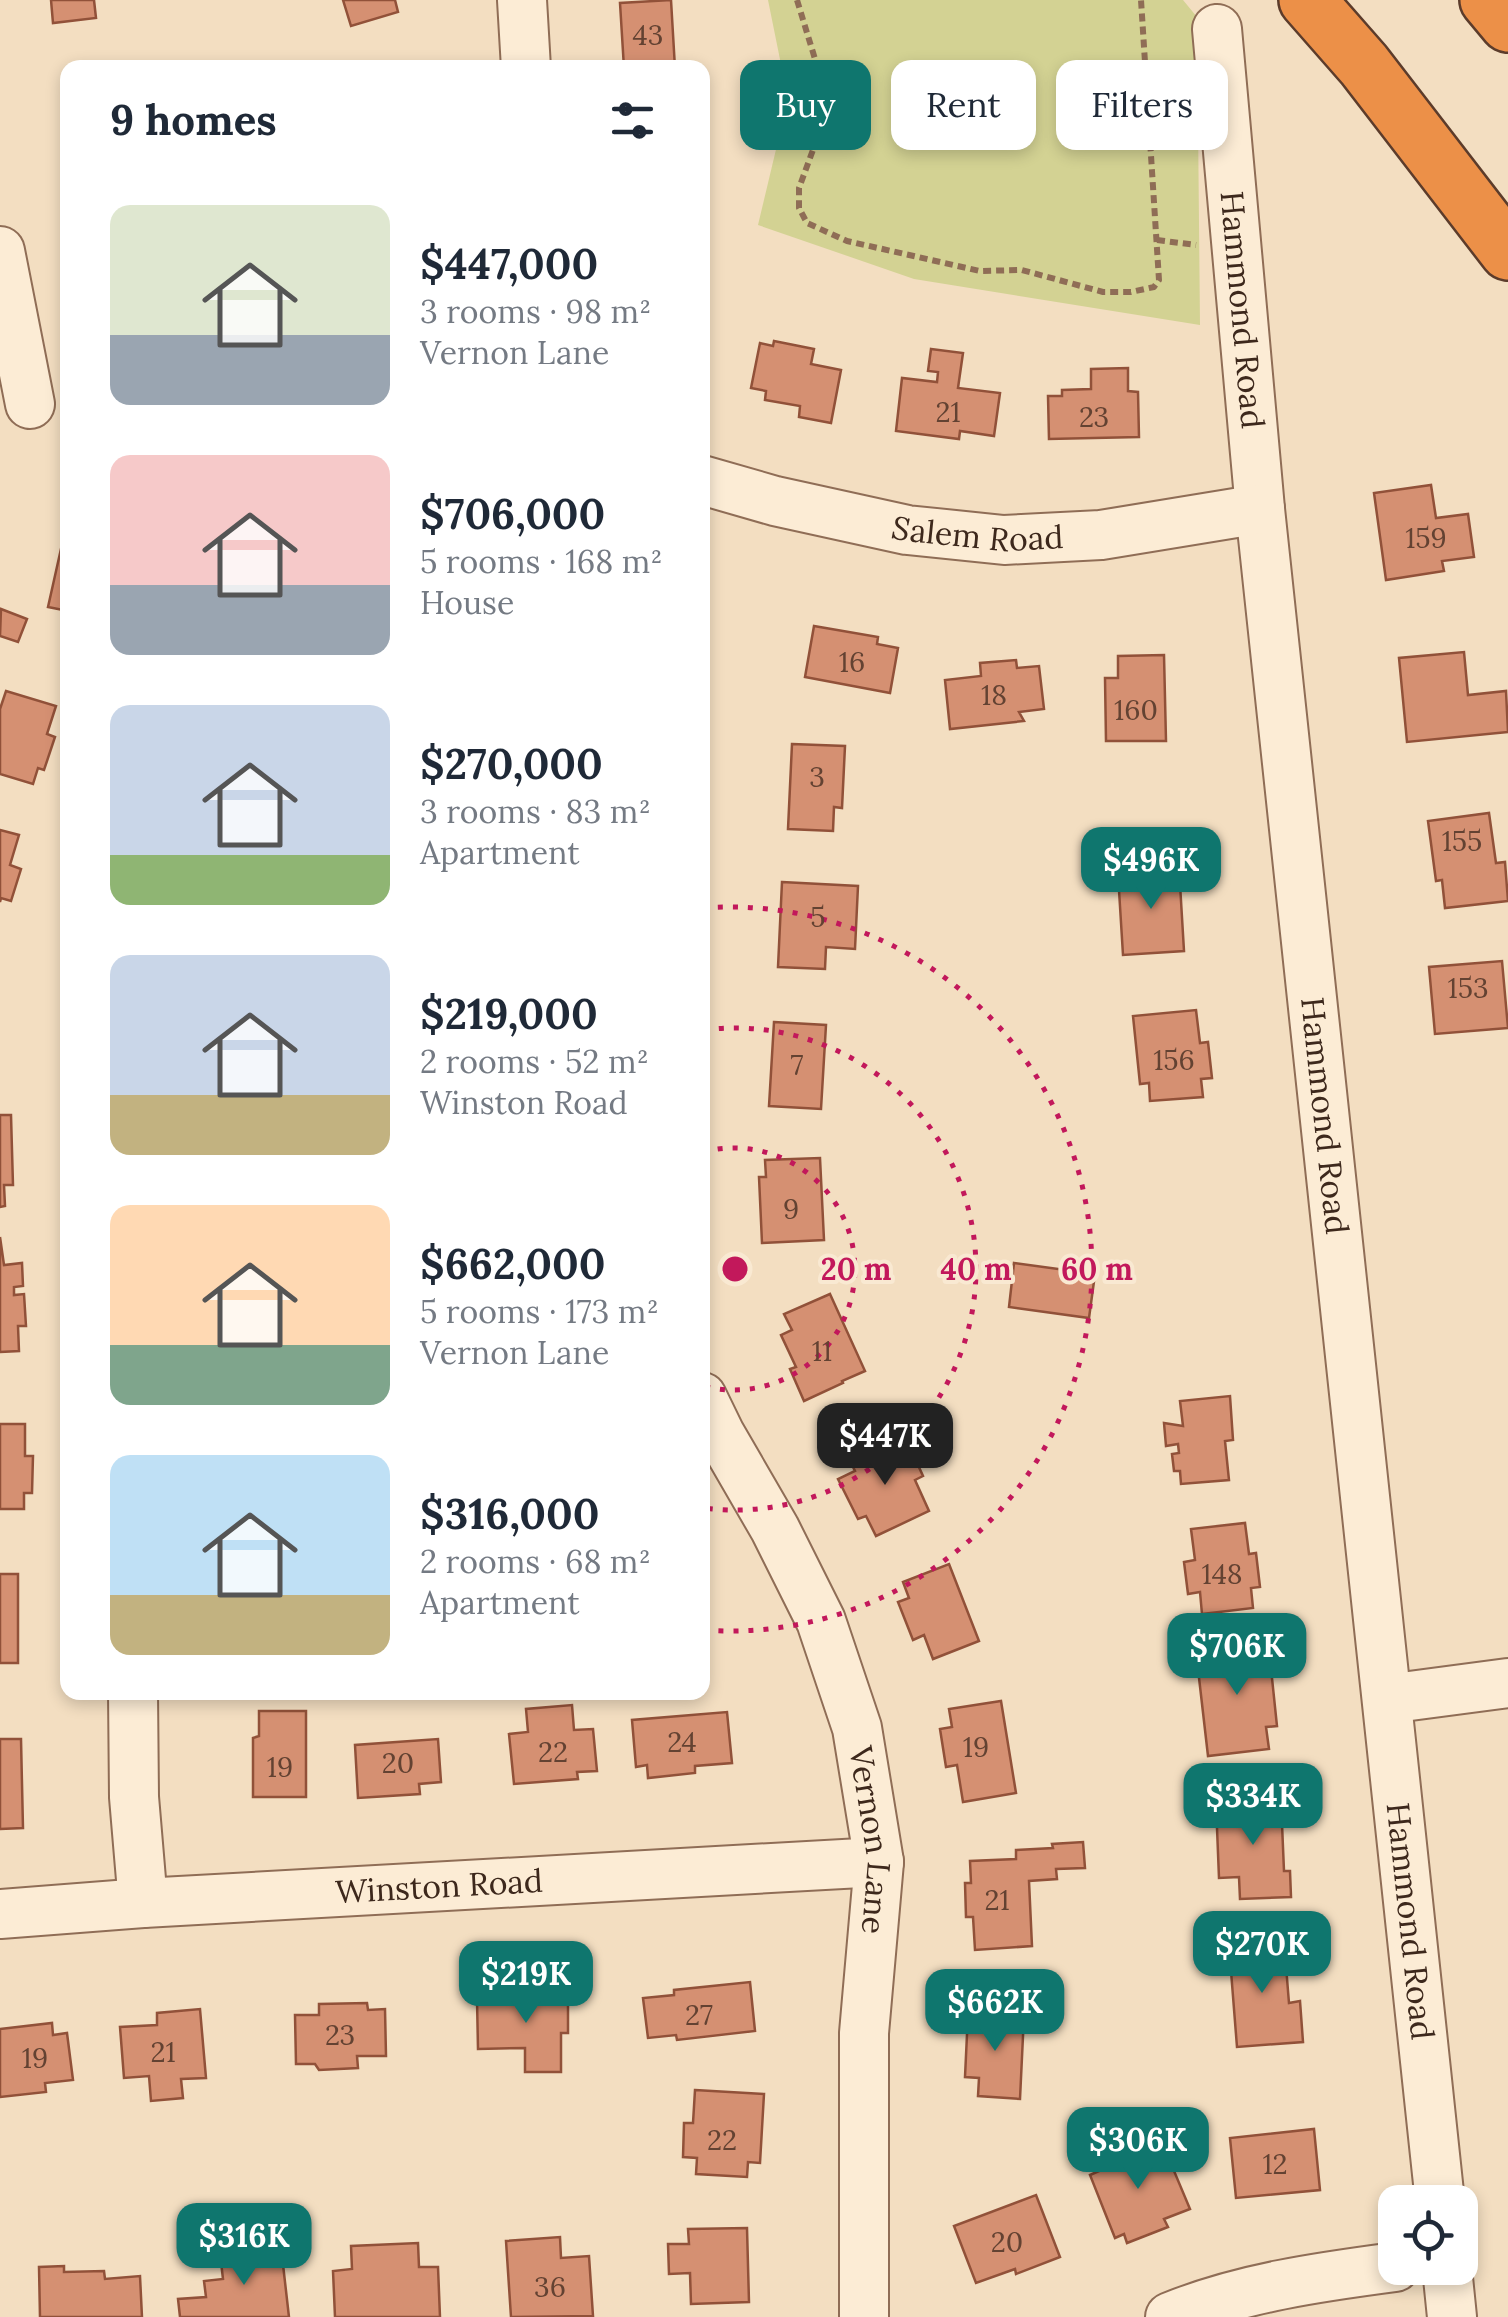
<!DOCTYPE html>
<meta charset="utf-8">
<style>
:root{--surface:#fff;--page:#f6f6f7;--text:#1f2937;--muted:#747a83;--accent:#0f766e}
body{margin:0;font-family:Lora,serif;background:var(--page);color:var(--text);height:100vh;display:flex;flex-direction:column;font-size:38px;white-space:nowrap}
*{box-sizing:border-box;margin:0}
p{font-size:32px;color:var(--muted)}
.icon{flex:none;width:55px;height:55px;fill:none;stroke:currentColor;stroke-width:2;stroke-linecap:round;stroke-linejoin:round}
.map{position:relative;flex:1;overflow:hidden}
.drawer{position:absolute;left:60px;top:60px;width:650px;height:1640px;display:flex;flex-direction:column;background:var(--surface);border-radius:20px;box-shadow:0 5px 15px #0003}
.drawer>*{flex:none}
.guide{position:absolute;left:740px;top:60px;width:618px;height:90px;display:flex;gap:20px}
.fabs{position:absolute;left:1378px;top:2185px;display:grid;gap:20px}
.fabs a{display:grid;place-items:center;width:100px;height:100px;border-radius:20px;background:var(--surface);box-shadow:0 5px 15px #0003;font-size:50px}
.price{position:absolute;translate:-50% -85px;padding:0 22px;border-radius:20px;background:var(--accent);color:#fff;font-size:32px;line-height:65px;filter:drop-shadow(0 2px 5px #0008)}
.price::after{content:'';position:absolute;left:50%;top:60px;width:30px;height:22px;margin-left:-15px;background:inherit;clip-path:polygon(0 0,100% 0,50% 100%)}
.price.current{background:#222;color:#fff}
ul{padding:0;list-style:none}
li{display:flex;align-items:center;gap:30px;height:250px;padding:0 50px}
li span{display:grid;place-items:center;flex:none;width:280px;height:200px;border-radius:20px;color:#555}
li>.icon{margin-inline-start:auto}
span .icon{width:120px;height:120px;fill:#fffc;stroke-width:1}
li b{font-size:42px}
h2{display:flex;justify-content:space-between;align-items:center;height:120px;padding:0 50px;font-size:42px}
.pill{padding:0 35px;border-radius:20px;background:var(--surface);box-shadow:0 5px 15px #0003;font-size:35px;line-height:90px}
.pill.current{background:var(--accent);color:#fff}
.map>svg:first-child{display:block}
.green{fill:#d3d293}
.building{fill:#d59072;stroke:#915139;stroke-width:2.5}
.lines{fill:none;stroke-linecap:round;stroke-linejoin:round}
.minor-casing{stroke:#8f6d56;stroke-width:52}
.highway-casing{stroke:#5c3c2b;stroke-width:60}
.path{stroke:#8f6d56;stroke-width:6;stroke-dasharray:8 5;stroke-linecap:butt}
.minor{stroke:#fcecd5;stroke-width:48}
.highway{stroke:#ec9048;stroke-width:55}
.ring{fill:none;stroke:#c2185b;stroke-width:5;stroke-dasharray:5 10}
.labels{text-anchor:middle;stroke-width:8;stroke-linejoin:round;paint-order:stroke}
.number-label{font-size:28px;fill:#634232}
.street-label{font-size:32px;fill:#3d281c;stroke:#f9e9d2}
.centre{fill:#c2185b;stroke:#f9e9d2;stroke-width:5}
.ring-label{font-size:30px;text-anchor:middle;font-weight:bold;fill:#c2185b;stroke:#f9e9d2;stroke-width:8;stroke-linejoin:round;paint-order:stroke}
</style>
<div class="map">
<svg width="1508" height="2317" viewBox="0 0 1508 2317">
<rect width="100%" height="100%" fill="#f3dec1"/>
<path class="green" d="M768,0H1183L1197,17L1200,325L914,279L758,225L788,99Z"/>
<g class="building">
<path d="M51,0H94L96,18L53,23Z"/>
<path d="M343,0H395L398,12L351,26Z"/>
<path d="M671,0L675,68H624L620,3Z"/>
<path d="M774,341L814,349L811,364L841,370L831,423L799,417L800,406L765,400L766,391L751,388L760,343L773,346Z"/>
<path d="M931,349L963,353L958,388L1000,393L994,436L960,431L959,439L896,431L902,378L937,382L938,372L928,371Z"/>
<path d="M1128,368V391L1138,392L1139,437L1049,439L1048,396H1062V390L1091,389V369Z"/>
<path d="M1431,485L1436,518L1468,514L1474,557L1442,561L1444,571L1386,580L1374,493Z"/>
<path d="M67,522H68V611L48,607Z"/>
<path d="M1,609L27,619L18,642L0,636Z"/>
<path d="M814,626L878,637L877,644L898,648L890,693L805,677Z"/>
<path d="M1464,652L1468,695L1506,691L1508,732L1407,742L1399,658Z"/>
<path d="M1164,655L1166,741H1106L1105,678H1118V656Z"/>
<path d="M1016,660L1017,668L1039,666L1044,709L1019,712L1024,721L950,729L945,680L981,676L980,663Z"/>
<path d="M6,691L56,706L47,734L55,737L44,770L38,768L33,784L0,774V709Z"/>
<path d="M792,744L845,746L842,808L834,807L833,831L788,829Z"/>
<path d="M1489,813L1496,863L1505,862L1508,901L1445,908L1442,880L1436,881L1428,821Z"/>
<path d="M0,830L19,835L10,865L21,869L11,901L1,898L0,902Z"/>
<path d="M1172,865L1174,886L1180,884L1184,951L1123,955L1119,890H1130L1128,867Z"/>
<path d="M782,882L858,886L855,949L826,947L825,969L778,967Z"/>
<path d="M1502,961L1508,1028L1435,1034L1429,967Z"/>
<path d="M1196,1010L1200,1043L1208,1042L1212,1078L1201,1079L1203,1097L1150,1101L1149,1083L1140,1084L1133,1016Z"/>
<path d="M774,1022L826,1025L821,1109L769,1106Z"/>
<path d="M0,1115H11L13,1185H4L5,1206L0,1207Z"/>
<path d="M820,1158L824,1240L762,1243L759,1177H766L765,1160Z"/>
<path d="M0,1237L4,1265L22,1263L23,1286L14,1287V1295L24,1294L26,1326H18L19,1351L0,1352Z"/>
<path d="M1014,1263L1095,1274L1089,1318L1009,1307Z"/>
<path d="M830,1294L865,1371L842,1381L843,1383L804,1401L790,1369L796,1367L781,1335L792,1330L784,1314Z"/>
<path d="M1230,1396L1233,1440L1225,1441L1229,1480L1181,1484L1180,1471H1174L1172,1454L1179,1453L1178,1444L1166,1446L1164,1423L1183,1426L1180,1401Z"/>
<path d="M0,1424H25V1456H33L32,1493H24V1509H0Z"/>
<path d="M891,1441L898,1456L911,1450L923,1476L915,1480L929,1511L876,1536L866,1516L858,1519L838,1479L855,1471L850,1461Z"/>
<path d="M1245,1523L1249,1554L1256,1553L1260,1587L1251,1588L1253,1608L1202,1614L1200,1592L1188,1594L1184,1562L1195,1560L1191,1529Z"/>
<path d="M949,1564L979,1641L933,1659L924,1635L913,1640L898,1602L909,1598L903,1582Z"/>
<rect x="0" y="1574" width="18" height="89"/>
<path d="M1254,1634L1257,1661L1270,1659L1277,1726L1266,1727L1269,1749L1208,1756L1198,1669L1214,1667L1211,1639Z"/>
<path d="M1001,1701L1016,1793L963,1802L957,1765L946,1767L940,1729L952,1727L949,1709Z"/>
<path d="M572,1705L574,1730L593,1729L597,1771L577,1772L578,1779L514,1784L509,1734L528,1732L526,1709Z"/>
<path d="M259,1711H306V1797H253V1738L259,1736Z"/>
<path d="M727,1712L732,1763L695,1766V1773L648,1778L647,1765L636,1767L632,1720Z"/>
<path d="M0,1739H21L23,1828L0,1829Z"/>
<path d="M438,1739L441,1782L419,1784L420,1794L358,1798L355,1745Z"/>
<path d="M1281,1800L1284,1871H1290L1291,1897L1240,1899L1239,1877L1219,1878L1216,1803Z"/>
<path d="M1083,1842L1085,1868L1056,1869L1057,1879L1029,1881L1032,1946L975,1950L973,1917H966L965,1883H971L970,1861L1016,1859V1850L1053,1848L1052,1844Z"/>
<path d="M1289,1944L1291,1965L1286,1966L1289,2003L1300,2001L1303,2042L1237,2047L1231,1971L1221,1972L1219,1949Z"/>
<path d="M750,1982L755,2031L677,2040L676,2035L648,2038L643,1998L674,1995V1990Z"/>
<path d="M506,1988H546V1997H568V2033H561V2072H525V2048L478,2049L477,2000H506Z"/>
<path d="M367,2003L368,2010L385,2009L386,2056H357L358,2068L319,2070L315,2064H296L295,2015H319V2004Z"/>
<path d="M200,2009L206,2078L181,2079L183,2098L151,2101L149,2076L124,2078L120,2027L157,2025V2013Z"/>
<path d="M968,2013L1024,2015L1020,2099L978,2096L979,2078L965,2077Z"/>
<path d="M52,2023L53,2035L67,2033L73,2080L45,2083L46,2092L0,2097V2029Z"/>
<path d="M695,2090L764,2094L760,2163L748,2162L747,2177L696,2174L697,2158L683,2157L684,2123H693Z"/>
<path d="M1314,2129L1320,2190L1236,2198L1230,2138Z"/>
<path d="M1138,2144L1143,2155L1164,2147L1190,2209L1164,2219L1168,2227L1127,2243L1124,2234L1115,2238L1090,2175L1099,2171L1095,2161Z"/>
<path d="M1036,2195L1060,2257L1016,2274L1015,2269L976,2283L954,2226Z"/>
<path d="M747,2228L749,2302L691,2304L690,2273L669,2274L668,2244H689L688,2229Z"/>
<path d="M560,2237L561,2258L589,2256L593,2316L511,2317L506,2241Z"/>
<path d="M418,2243L419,2267H438L440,2317H335L333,2271L352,2269L351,2246Z"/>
<path d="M281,2247L289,2317H180L178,2299L206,2297L204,2281L223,2279L220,2253Z"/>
<path d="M64,2266V2272L104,2271L105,2279L140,2276L142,2317H40L39,2267Z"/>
</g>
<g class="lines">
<g class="minor-casing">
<g id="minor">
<path d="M522,0L526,68"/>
<path id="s1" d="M1217,29L1260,509L1440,2202"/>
<path d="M0,251L30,404"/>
<path id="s2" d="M702,480L775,501L907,530L1004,540L1101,535L1260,509"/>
<path id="s3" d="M702,1397L720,1434L775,1529L821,1621L857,1728L879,1862L864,2033V2317"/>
<path d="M133,1692L134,1797L143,1903"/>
<path d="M1387,1699L1508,1683"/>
<path id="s4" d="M0,1914L143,1903L879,1862"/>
<path d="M1447,2268L1452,2317"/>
<path d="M1170,2317C1241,2288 1319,2277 1395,2267"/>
</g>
</g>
<g class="highway-casing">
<g id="highway">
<path d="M1307,0L1364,65L1508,252"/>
<path d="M1488,0L1508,24"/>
</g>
</g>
<g class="path">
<path d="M797,0L815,59L824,103L821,128L799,188V208L807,223L847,241L980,271L1022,270L1103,292H1131L1154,287L1159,280L1141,0"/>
<path d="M1157,240L1196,245"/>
</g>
<use href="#minor" class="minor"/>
<use href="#highway" class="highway"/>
</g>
<g class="ring">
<path d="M703 1152A121 121 0 1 1 703 1386"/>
<path d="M704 1030A241 241 0 1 1 704 1508"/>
<path d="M703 908A362 362 0 1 1 703 1630"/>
</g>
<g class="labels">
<g class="number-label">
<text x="648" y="45">43</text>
<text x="948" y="422">21</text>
<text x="1094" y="427">23</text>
<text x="1426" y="548">159</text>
<text x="852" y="672">16</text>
<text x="994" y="705">18</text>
<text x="1136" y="720">160</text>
<text x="817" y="787">3</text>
<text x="1462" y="851">155</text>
<text x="818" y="927">5</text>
<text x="1468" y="998">153</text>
<text x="1174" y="1070">156</text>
<text x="797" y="1075">7</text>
<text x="791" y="1219">9</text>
<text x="822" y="1361">11</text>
<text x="1222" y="1584">148</text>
<text x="682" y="1752">24</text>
<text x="976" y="1757">19</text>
<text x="553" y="1762">22</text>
<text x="398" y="1773">20</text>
<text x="280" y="1777">19</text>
<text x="997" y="1910">21</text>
<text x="699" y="2025">27</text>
<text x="340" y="2045">23</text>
<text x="163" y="2062">21</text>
<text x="35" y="2068">19</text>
<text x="722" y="2150">22</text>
<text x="1275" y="2174">12</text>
<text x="1007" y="2252">20</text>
<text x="550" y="2297">36</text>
</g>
<g class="street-label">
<text dy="11" stroke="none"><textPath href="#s1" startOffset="282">Hammond Road</textPath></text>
<text dy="11" stroke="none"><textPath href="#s2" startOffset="282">Salem Road</textPath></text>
<text dy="11" stroke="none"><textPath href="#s1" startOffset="1092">Hammond Road</textPath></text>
<text dy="11" stroke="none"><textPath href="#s3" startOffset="480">Vernon Lane</textPath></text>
<text dy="11" stroke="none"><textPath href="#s4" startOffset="440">Winston Road</textPath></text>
<text dy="11" stroke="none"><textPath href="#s1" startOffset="1902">Hammond Road</textPath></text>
</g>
</g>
<circle cx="735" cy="1269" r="15" class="centre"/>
<g class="ring-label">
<text x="856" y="1280">20 m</text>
<text x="976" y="1280">40 m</text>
<text x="1097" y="1280">60 m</text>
</g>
</svg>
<div class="fabs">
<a><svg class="icon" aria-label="locate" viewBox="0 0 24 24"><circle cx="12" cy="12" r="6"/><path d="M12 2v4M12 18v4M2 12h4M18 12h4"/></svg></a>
</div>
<b class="price" style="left:1151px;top:912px">$496K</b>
<b class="price current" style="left:885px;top:1488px">$447K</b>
<b class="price" style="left:1237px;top:1698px">$706K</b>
<b class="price" style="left:1253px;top:1848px">$334K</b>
<b class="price" style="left:1262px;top:1996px">$270K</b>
<b class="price" style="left:526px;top:2026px">$219K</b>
<b class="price" style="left:995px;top:2054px">$662K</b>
<b class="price" style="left:1138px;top:2192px">$306K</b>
<b class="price" style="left:244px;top:2288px">$316K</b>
<div class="guide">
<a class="pill current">Buy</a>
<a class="pill">Rent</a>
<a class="pill">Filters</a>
</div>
<section class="drawer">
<h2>9 homes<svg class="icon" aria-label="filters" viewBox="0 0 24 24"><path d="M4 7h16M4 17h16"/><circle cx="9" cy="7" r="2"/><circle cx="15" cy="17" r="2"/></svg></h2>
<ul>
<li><span style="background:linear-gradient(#dfe7d0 65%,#9aa5b1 0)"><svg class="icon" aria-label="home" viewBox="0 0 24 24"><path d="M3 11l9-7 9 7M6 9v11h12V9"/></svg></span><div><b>$447,000</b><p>3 rooms · 98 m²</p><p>Vernon Lane</p></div></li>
<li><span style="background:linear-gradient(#f6c9c9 65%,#9aa5b1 0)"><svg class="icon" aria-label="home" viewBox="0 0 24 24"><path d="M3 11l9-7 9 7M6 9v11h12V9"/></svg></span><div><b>$706,000</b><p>5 rooms · 168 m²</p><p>House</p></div></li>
<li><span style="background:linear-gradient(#c9d6e8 75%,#8fb573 0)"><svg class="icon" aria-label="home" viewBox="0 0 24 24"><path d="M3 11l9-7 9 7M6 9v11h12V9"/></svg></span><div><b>$270,000</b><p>3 rooms · 83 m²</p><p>Apartment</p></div></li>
<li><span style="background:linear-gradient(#c9d6e8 70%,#c2b280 0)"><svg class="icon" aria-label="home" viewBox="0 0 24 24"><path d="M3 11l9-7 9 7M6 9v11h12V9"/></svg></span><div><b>$219,000</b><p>2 rooms · 52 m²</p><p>Winston Road</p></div></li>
<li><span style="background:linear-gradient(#ffd9b3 70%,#7fa58c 0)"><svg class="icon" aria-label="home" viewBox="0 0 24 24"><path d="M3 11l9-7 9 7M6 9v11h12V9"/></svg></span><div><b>$662,000</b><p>5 rooms · 173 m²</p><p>Vernon Lane</p></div></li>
<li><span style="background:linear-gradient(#bfe0f5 70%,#c2b280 0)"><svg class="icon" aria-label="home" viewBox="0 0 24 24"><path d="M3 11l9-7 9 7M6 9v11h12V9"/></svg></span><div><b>$316,000</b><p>2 rooms · 68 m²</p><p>Apartment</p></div></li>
</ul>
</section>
</div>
